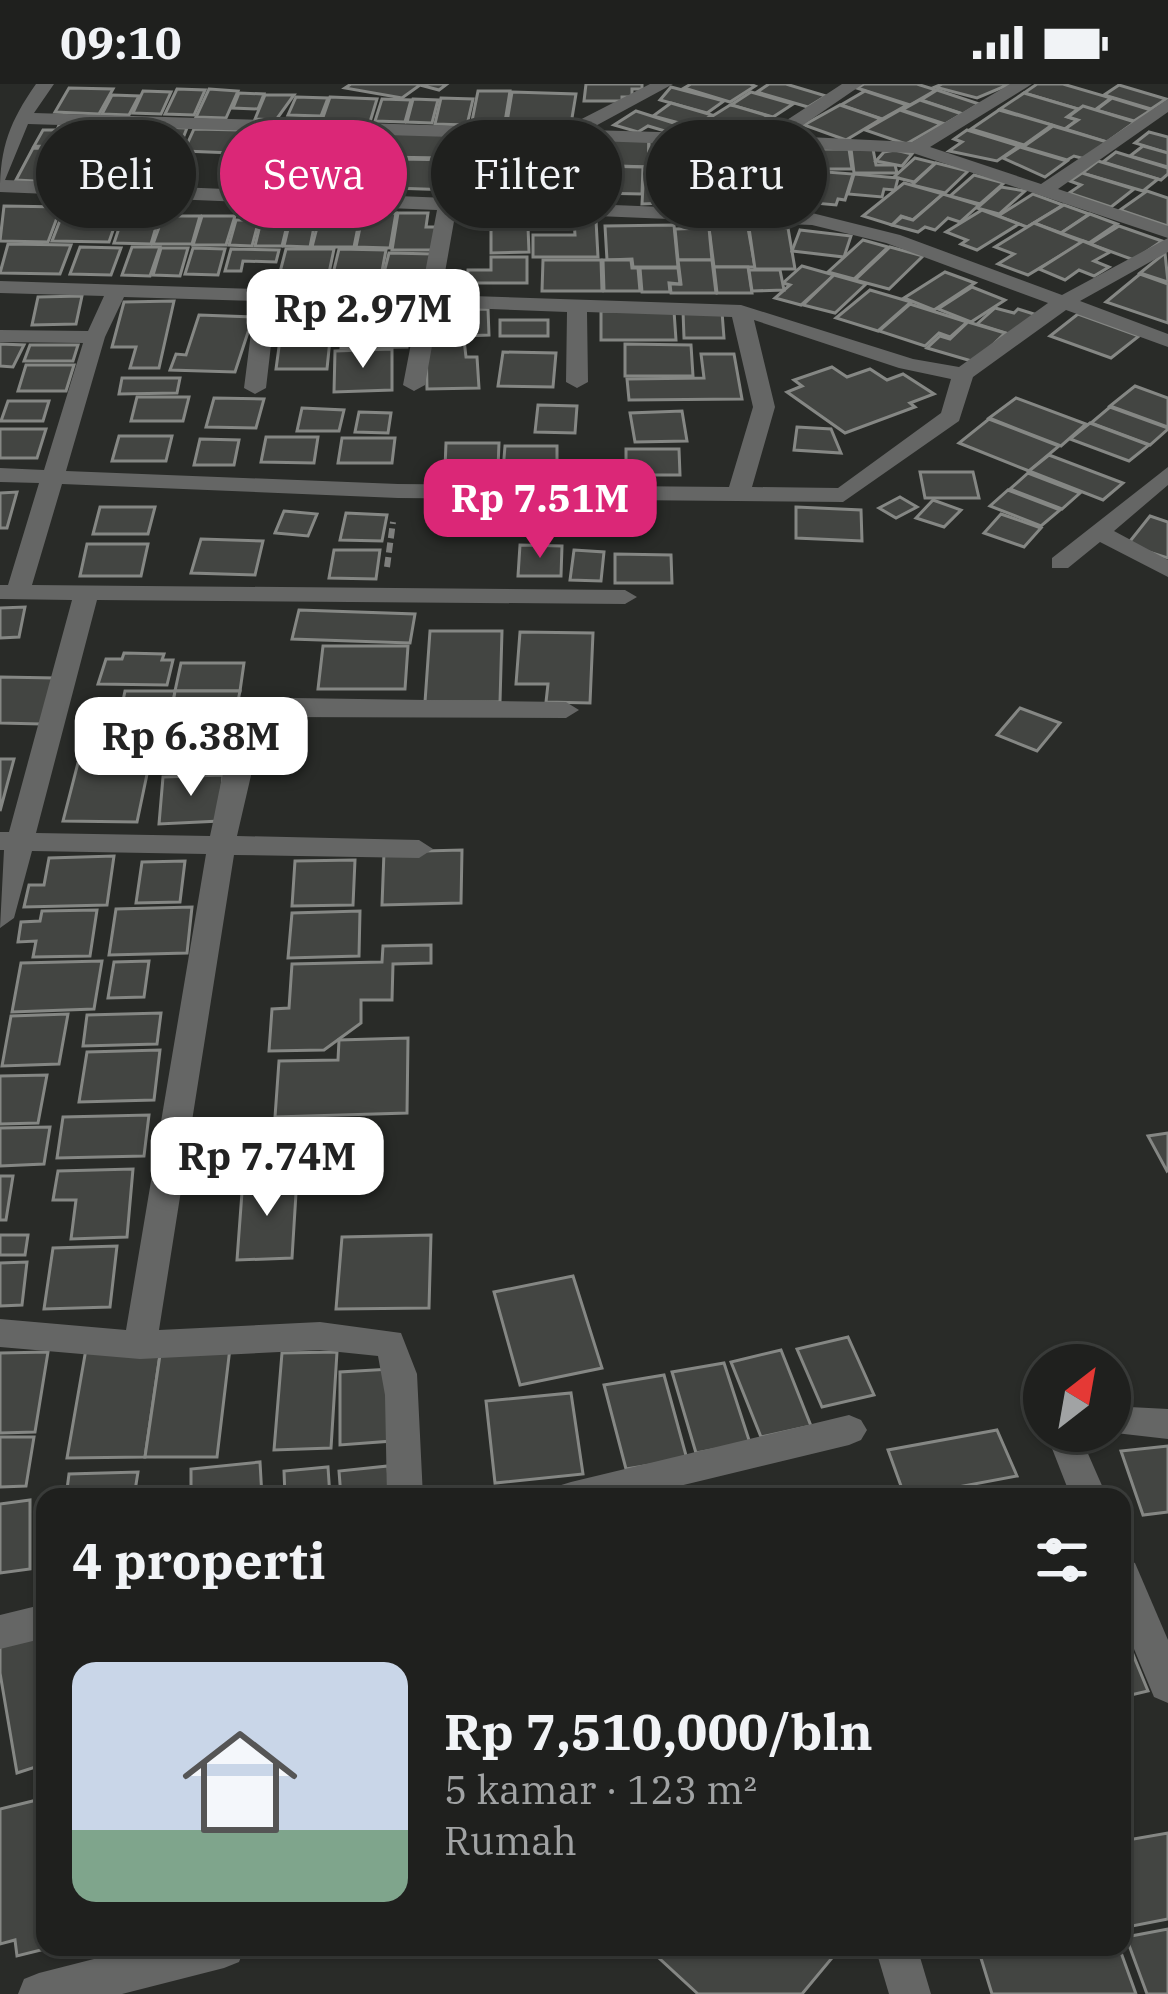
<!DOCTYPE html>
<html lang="id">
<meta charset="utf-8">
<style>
:root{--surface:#1f201e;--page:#2c2d2b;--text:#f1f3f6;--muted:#a1a3a4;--line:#3c3e3c;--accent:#db2777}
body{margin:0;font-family:"IBM Plex Serif",serif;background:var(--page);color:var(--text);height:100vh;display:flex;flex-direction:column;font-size:45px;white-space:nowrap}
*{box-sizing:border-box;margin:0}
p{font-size:39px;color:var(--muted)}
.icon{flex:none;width:66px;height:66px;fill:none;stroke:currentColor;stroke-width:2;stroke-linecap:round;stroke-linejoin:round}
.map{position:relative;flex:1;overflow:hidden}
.panel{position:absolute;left:36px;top:1404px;width:1095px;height:468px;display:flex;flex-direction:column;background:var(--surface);border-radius:24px;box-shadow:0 3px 9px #0004,0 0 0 3px var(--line)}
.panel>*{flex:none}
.banner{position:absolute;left:36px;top:36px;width:1098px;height:108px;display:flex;gap:24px}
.needle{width:78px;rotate:31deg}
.tools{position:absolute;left:1023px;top:1260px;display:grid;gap:24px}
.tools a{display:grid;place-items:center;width:108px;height:108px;border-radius:50%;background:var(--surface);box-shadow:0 3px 9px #0004,0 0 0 3px var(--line);font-size:60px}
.price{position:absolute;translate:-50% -102px;padding:0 27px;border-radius:24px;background:#fff;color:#222;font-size:39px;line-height:78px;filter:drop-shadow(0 3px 6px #0008)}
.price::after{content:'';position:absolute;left:50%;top:72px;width:36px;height:27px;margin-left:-18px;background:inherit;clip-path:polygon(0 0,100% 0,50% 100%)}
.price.current{background:var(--accent);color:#fff}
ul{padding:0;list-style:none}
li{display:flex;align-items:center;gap:36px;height:300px;padding:0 36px}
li+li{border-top:3px solid var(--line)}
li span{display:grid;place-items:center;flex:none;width:336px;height:240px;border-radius:24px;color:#555}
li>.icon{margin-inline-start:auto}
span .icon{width:144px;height:144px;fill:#fffc;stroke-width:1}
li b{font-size:51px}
h2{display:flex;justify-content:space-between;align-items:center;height:144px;padding:0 36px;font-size:51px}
.tag{padding:0 42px;border-radius:54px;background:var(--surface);box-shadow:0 3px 9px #0004,0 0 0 3px var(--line);font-size:42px;line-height:108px}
.tag.current{background:var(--accent);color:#fff}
.status{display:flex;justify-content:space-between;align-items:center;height:84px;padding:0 60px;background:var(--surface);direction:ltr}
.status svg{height:33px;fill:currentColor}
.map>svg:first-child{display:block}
.building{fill:#434542;stroke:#858784;stroke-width:3}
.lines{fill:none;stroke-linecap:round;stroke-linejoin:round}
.path{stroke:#7e7f7d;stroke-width:6;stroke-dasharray:10 4.5;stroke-linecap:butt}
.street{fill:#656665;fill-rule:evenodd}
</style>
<div class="status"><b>09:10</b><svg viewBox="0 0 49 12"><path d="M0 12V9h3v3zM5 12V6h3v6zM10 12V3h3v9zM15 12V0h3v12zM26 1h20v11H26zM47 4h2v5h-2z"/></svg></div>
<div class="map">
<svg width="1168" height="1910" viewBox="0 0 1168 1910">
<rect width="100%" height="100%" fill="#292b28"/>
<g class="building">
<path d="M351,0H447L439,6L420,1L402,14L345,4Z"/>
<path d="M586,0H642V5H632V13H622V17H584Z"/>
<path d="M691,0H750L755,2L730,18L684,4Z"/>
<path d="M769,0H786L826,12L808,23L757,8Z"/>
<path d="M864,0H917L936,6L910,21L857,4Z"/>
<path d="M942,0H1010L977,14L935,3Z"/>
<path d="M1037,0H1063L1111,14L1095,26L1078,25L1024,9Z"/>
<path d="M1119,1L1166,15L1151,25L1104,11Z"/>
<path d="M671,3L724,17L707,29L660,16Z"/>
<path d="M69,4L113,5L99,30L55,28Z"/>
<path d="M177,5L205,6L194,31L165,30Z"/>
<path d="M209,5L238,7L226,34L196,33Z"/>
<path d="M937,6L979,20L963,30L921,16Z"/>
<path d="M143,7L171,8L161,30L133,29Z"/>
<path d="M478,7H510L505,38L472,37Z"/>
<path d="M865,7L907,21L882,35L841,21Z"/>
<path d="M512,8L576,10L571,40L507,38Z"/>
<path d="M751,8L793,20L773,33L731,21Z"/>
<path d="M239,9L264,10L258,25L233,24Z"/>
<path d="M1024,9L1078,25L1067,33L1077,36L1065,45L1000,25Z"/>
<path d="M112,11L139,12L129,31L102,30Z"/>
<path d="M265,11H294L276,36L255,35Z"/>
<path d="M296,13L328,14L321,32L288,31Z"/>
<path d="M330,13L377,15L370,38L322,36Z"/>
<path d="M441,14L473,15L467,41L435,40Z"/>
<path d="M1112,14L1151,26L1134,37L1096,26Z"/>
<path d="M382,15L411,16L405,38L375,37Z"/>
<path d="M413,15L438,16L432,39L407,38Z"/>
<path d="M920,16L962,30L945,40L902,26Z"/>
<path d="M671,19L712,31L694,43L653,32Z"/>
<path d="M730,21L735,22L768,32L752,43L735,38L724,44L703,38Z"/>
<path d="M840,21L881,35L846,56L804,41Z"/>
<path d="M1083,22L1135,38L1107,58L1065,45L1078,36L1068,33Z"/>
<path d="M900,26L941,40L906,60L865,46Z"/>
<path d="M999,26L1052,41L1024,61L971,45Z"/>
<path d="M636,27L680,41L668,48L648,42L638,48L614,41Z"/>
<path d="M59,41L92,42L82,64L34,62L43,46H57Z"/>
<path d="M97,41L131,42L121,64L86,63Z"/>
<path d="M136,42L187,44L178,67L126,66Z"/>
<path d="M1053,42L1107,58L1085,75L1074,72L1067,76L1023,63Z"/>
<path d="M194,45L241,46L233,69L184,67Z"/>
<path d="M244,45L279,47L270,70L235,69Z"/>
<path d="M282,46L317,47L310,71L274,70Z"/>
<path d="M967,46L1019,62L997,77L949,67L962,58L954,55Z"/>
<path d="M318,47L348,48L341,72L311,71Z"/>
<path d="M351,48L381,49L375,74L345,73Z"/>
<path d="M1149,48L1168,53V69L1135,59Z"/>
<path d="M387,49L448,50L444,74L381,73Z"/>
<path d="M453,50L494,54L492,74L449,73Z"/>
<path d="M497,53L532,54L529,73H494Z"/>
<path d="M593,55H649L648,83L591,81Z"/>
<path d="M649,55L677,56L678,83L649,82Z"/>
<path d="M678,56H710L711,83H678Z"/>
<path d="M563,58H587L585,78H561Z"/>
<path d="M744,59L778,64L780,84H745Z"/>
<path d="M711,60L743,61L744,84L712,83Z"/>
<path d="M1143,62L1168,69V83L1130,72Z"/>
<path d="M1020,63L1067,77L1045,93L1003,74Z"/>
<path d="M33,64L90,66L72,99L16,96Z"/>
<path d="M779,64L813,65L815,85L780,84Z"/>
<path d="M815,65H849L852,85H817Z"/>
<path d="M851,65H873L876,81H895L897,89H854Z"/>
<path d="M94,66L152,69L135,106L75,104Z"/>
<path d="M895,66L912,70L902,82L876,77L884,68Z"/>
<path d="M1116,68L1168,84V90L1161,96L1103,78Z"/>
<path d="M155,69L190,71L174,105L138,104Z"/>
<path d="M238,71L267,72L256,101L226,100Z"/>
<path d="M311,74L341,75L338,86H360L353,108L300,107Z"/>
<path d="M915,74L935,79L914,98L894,93Z"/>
<path d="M399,75L458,76L452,106L393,104Z"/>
<path d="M269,76L306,77L298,102L259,101Z"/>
<path d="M366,76L396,77L389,103L359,102Z"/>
<path d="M1098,77L1158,95L1143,107L1082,89Z"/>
<path d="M481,79L542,80L537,118L475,117Z"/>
<path d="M936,79L968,87L945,109L912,101Z"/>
<path d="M596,82L643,83L642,110L594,109Z"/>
<path d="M644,83L710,84V117L642,120Z"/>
<path d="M711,84L740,85L742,119H712Z"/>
<path d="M741,84L775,85L777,117L743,116Z"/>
<path d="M775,85H801L804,115L777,114Z"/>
<path d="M813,87L853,90L845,116L838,115L836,121L803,118Z"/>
<path d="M1082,89L1134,105L1111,123L1069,109L1081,101L1070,97Z"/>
<path d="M854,90L898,94L895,106L884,105L882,113L848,110Z"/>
<path d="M974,91L1004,99L980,120L950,112Z"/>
<path d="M904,99L943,110L913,136L901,132L892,141L863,132Z"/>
<path d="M1001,103L1025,107L999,130L977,124Z"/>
<path d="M1147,107L1168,114V142L1120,126Z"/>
<path d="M943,110L979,121L960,138L948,134L935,146L925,143L918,148L892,141L902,133L913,136Z"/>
<path d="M1033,110L1063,121L1027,143L998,132Z"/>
<path d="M1064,121L1089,130L1061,149L1034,139Z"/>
<path d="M4,122L61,123L48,158L0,157Z"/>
<path d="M64,126H120L109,158L52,157Z"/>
<path d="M982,126L1019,140L977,166L961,160L967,156L946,148Z"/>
<path d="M292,128H317L310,163L284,162Z"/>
<path d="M321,128H361L354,163H312Z"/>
<path d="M263,129H290L282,162H255Z"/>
<path d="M363,129H396L390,164L356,163Z"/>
<path d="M398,129H428L426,143H438L435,166H392Z"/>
<path d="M1090,130L1117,140L1089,159L1061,149Z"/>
<path d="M123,132L159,133L151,160L114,159Z"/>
<path d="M163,132H200L192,160H153Z"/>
<path d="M202,132H235L226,161H193Z"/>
<path d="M236,136H259L252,162L229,161Z"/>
<path d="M574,136H596L598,173H533V151H575Z"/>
<path d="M1034,139L1083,158L1028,191L998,180L1014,170L995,163Z"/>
<path d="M674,141L678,183H633L632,175L607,176L605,142Z"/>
<path d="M1119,142L1162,157L1134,176L1090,160Z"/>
<path d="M491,143H528L529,168L491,169Z"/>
<path d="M709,144H748L755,183H714Z"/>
<path d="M709,144L712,176H678L675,145Z"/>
<path d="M749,144H788L795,185H755Z"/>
<path d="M800,146L851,152L844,173L792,167Z"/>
<path d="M863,156L888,163L854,195L828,188Z"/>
<path d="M1083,157L1110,168L1094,177L1109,183L1094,192L1079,186L1065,196L1039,185Z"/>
<path d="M8,160L71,161L60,190L0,189Z"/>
<path d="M80,163L121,164L111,191L70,190Z"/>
<path d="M132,163H160L150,192L122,191Z"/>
<path d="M890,163L923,172L889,205L855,196Z"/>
<path d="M161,164H188L180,192L153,191Z"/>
<path d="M193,164L225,165L218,191L185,190Z"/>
<path d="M231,165L279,166L276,178L243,177L241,187H225Z"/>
<path d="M286,165H334L329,189L280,188Z"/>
<path d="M339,165L386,166L379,203L330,202Z"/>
<path d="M389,169L434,170L430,195L383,193Z"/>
<path d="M1165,169L1168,198L1140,189Z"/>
<path d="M491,173H527V199H467L468,186H491Z"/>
<path d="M543,176H601L602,207H542Z"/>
<path d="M603,176H631L632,184H638L640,207H604Z"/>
<path d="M678,176H712L716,209H671L670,200H681Z"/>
<path d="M802,182L834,191L801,221L775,214L790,201L783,199Z"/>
<path d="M714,183H748L752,209H717Z"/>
<path d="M640,184H678L680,200L669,199L670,208H642Z"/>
<path d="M749,186H780L784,206L752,207Z"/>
<path d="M945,188L975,199L934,226L904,214Z"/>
<path d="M1140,190L1168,200V239L1106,218Z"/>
<path d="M834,191L866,200L835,229L803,221Z"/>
<path d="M972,203L1005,216L971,238L938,225Z"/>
<path d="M870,206L911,218L878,247L836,234Z"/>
<path d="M82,212L76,240L32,241L38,213Z"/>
<path d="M174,217L159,284H130L136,263H112L124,218Z"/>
<path d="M910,220L967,238L950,253L939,249L925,262L879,247Z"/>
<path d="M345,221H409L407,263L341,264Z"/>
<path d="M995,224L1014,229L1018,225L1037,231L1015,252L977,240Z"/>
<path d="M488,225L489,251L434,253V226Z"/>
<path d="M284,226H333L327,285H276Z"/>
<path d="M601,227H674L676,256H601Z"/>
<path d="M683,227L722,228L724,254H684Z"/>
<path d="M1078,230L1139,252L1111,274L1050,252Z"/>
<path d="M199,231L253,233L235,288L170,286L176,270L186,271Z"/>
<rect x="500" y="236" width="48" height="16"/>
<path d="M968,238L1005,249L975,278L927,264L940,252L950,255Z"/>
<path d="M464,256L466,273H477L479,304L427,305L426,257Z"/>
<path d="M0,260L24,261L13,283L0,282Z"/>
<path d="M625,260L691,261L693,292H625Z"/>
<path d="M30,261H78L73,277H24Z"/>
<path d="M392,265V306L334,308L335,267Z"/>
<path d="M503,268L556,269L553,303L498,302Z"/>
<path d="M701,270H734L742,315L629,316L627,295L704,294Z"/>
<path d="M26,281H74L66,307H18Z"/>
<path d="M832,283L847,293L870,285L887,296L903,290L934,310L910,319L915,323L845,349L787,308L802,302L794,296Z"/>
<path d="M122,294H180L177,309L119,310Z"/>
<path d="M1135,302L1168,314V343L1110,322Z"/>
<path d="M137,313H189L183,337H131Z"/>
<path d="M214,314L264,315L256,344L206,343Z"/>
<path d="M1016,314L1086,340L1061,362L989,334Z"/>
<path d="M8,317H49L43,337H1Z"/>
<path d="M538,321L577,322L575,349L535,348Z"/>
<path d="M1110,323L1168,344V345L1150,361L1091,339Z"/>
<path d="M302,324L344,326L339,347H297Z"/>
<path d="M682,327L687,357L635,358L630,329Z"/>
<path d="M359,328L391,329L388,349L355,348Z"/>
<path d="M989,335L1059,362L1029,387L959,359Z"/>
<path d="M1090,339L1149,361L1129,377L1070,355Z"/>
<path d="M797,343L831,345L841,369L794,366Z"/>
<path d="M0,345H46L37,374H0Z"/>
<path d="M119,352H172L166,377H112Z"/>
<path d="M266,353H318L314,379L261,378Z"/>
<path d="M342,354H395L392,379H338Z"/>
<path d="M200,355L239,356L234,381H194Z"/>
<path d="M446,359H499L498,384H445Z"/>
<path d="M505,362H557V388L503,387Z"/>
<path d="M626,365H679L680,391H626Z"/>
<path d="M1049,371L1123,399L1103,416L1029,387Z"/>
<path d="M920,388H973L979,414H925Z"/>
<path d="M1028,389L1080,409L1062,425L1010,405Z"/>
<path d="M1008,406L1060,426L1041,442L990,422Z"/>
<path d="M17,408L7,444H0V409Z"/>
<path d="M900,413L917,423L896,434L879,424Z"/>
<path d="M933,416L961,426L944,443L916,434Z"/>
<path d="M100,423H155L148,450H93Z"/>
<path d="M796,423L861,426L862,457L796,454Z"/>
<path d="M284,427L317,430L308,452L275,449Z"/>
<path d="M346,429L387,431L382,457L340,456Z"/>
<path d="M1001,430L1041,444L1024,463L984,449Z"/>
<path d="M1150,432L1168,438V474L1127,461Z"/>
<path d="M201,455L263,457L255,491L191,489Z"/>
<path d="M87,460H148L141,492H80Z"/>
<path d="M520,461L562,462L561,492H518Z"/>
<path d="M334,466H380L376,495L329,494Z"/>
<path d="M574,466L604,468L601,497L570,496Z"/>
<path d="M615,470L671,471L672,499H615Z"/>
<path d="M25,523L19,553L0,554V524Z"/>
<path d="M299,526L415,530L410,559L292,555Z"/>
<path d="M430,547H502L500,618H425Z"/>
<path d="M520,548L593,549L590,619L546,618L548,600H516Z"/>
<path d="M323,562H408L405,605H318Z"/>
<path d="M124,569L164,570L162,576H173L167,601L98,600L106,575H122Z"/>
<path d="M181,579H244L240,607H175Z"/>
<path d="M0,593L55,594L41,640L0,639Z"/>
<path d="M125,607H175L171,632L120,631Z"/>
<path d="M175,607H240L235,632H171Z"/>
<path d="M1020,624L1060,639L1037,667L997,651Z"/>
<path d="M100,631H120L171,632L165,658H93Z"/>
<path d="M171,632H235L231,658H165Z"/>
<path d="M165,658H231L226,688H159Z"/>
<path d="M0,675H14L0,727Z"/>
<path d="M79,675L150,676L137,738L63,737Z"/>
<path d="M223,691L220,737L159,740L163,693Z"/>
<path d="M462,766L461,819L382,821L384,768Z"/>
<path d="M114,772L107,821L24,823L29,801H44L49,774Z"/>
<path d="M355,776L353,821L292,822L295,777Z"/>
<path d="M185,777L180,818L136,819L142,778Z"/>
<path d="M192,823L187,869L109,871L116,825Z"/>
<path d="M97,826L90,872L33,873L36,857L18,858L21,838L40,837L42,827Z"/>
<path d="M360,827L359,872L288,874L292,829Z"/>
<path d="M431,861V879L393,880L392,916H361V939L324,966L269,967L272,925L289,924L292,880L382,878L383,862Z"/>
<path d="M102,877L94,925L12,928L21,879Z"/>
<path d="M149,877L144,913L108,914L114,878Z"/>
<path d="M161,929L157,960L83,962L87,931Z"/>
<path d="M68,930L59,980L2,982L11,932Z"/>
<path d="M408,954L407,1029L275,1033L279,977L338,976L339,956Z"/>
<path d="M160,966L154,1016L79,1018L87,968Z"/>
<path d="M47,991L38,1039L0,1040V992Z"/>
<path d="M149,1031L144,1072L57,1074L63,1033Z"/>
<path d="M50,1043L44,1080L0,1082V1044Z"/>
<path d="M1168,1049V1086L1167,1087L1148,1052Z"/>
<path d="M133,1085L127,1153L71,1155L76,1116H53L58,1087Z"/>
<path d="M0,1092H13L6,1136H0Z"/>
<path d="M297,1093L292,1174L237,1176L243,1095Z"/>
<path d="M0,1151H28L25,1171H0Z"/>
<path d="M431,1151L429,1224L336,1225L342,1153Z"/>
<path d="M117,1162L110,1223L44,1225L53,1164Z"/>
<path d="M27,1178L22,1221L0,1222V1179Z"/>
<path d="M573,1192L602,1284L520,1301L494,1208Z"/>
<path d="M848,1253L874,1311L822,1323L797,1265Z"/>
<path d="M161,1264L145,1373L67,1374L86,1265Z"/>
<path d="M161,1264H230L217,1373H145Z"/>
<path d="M781,1266L811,1342L761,1353L731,1278Z"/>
<path d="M48,1268L35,1348L0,1349V1269Z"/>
<path d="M337,1268L331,1364L274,1366L282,1269Z"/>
<path d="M724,1279L750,1359L696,1369L672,1288Z"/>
<path d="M391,1285L392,1357L340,1361V1288Z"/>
<path d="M664,1291L687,1375L626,1385L604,1301Z"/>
<path d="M571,1309L583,1390L495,1399L486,1317Z"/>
<path d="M997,1346L1017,1392L905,1413L888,1366Z"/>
<path d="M0,1353H34L26,1402L0,1403Z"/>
<path d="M1168,1362V1428L1143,1431L1121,1367Z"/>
<path d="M260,1378L262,1413H191V1385Z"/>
<path d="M388,1382L390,1413H341L339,1387Z"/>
<path d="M328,1383L330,1413H285L284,1387Z"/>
<path d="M138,1388L134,1413H66L69,1390Z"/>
<path d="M30,1416V1485L0,1489V1420Z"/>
<path d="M45,1543V1680L17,1689L0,1589V1556Z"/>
<path d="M1122,1546H1123L1148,1607L1122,1613Z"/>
<path d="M45,1714V1863H53L17,1872L15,1856L0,1860V1725Z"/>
<path d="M1168,1749V1835L1122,1844V1757Z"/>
<path d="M1168,1845V1910H1147L1126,1853Z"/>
<path d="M647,1863H820L832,1874L802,1910H698Z"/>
<path d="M1023,1863H1119L1136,1910H992L980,1871Z"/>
</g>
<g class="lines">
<path class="path" d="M387,483L393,438"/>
<g class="street">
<path d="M36,0H54L34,29L562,45L650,0H673L588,46L764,51L842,0H863L787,52L912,58L1010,0H1032L930,63L1041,100L1168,15V28L1058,105L1168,142V154L913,69L569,56L563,119L812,129L900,151L1062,211L1168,154V168L1080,217L1168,250V263L1066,226L973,293L959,337L843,418L398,414L62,400L32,501L625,506L637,513L625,520L97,516L36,749L210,752C218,720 227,641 254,624C264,617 280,616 292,614L566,618L579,626L566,634L274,633L262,644L237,752L419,756L433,765L419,774L234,771L159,1246L320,1238L401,1249L417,1290L423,1413H387L385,1311L378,1272L320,1266L140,1275L0,1263V1235L126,1246L206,770L32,767L14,834L0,844L4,766H0V748H9L72,516L0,515V501H8L39,399L0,398V384L44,386L83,259L0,258V246L88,247L104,212L0,209V197L421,210L437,126L0,108C0,63 10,37 36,0ZM28,40L551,56L544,118L5,96ZM456,126L812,141L886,159L1048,219L959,283L913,275L741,221L441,211ZM124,213L255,217L244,304L255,310L266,304L276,218L418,223L403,301L414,307L425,301L439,223L567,228L566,298L577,304L588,298L587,228L732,233L753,323L729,403L398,400L66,387L105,253ZM754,236L899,284L951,295L941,329L838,404L752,403L775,323Z"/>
<path d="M1168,383V401L1114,447L1168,476V493L1100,458L1068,484H1052V474Z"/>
<path d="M1110,1322L1168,1325V1355L1098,1347H1110Z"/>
<path d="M849,1331L861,1336L867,1346L861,1356L849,1361L634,1413H553L558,1402L571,1398Z"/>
<path d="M1044,1344L1078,1347L1107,1413H1071Z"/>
<path d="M1122,1475L1135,1479L1168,1556V1619L1154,1613L1122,1536Z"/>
<path d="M45,1520V1554L0,1565V1531Z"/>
<path d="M141,1863H245L239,1878L224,1884L122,1910H18L24,1895L39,1889Z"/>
<path d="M875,1863H917L931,1910H889Z"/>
</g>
</g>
</svg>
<div class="tools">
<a><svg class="needle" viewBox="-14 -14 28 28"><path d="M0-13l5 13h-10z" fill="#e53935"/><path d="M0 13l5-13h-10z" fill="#a1a3a4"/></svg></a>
</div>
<b class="price" style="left:363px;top:287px">Rp 2.97M</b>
<b class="price current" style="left:540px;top:477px">Rp 7.51M</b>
<b class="price" style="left:191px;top:715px">Rp 6.38M</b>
<b class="price" style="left:267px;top:1135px">Rp 7.74M</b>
<div class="banner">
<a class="tag">Beli</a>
<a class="tag current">Sewa</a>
<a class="tag">Filter</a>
<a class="tag">Baru</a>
</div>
<section class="panel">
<h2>4 properti<svg class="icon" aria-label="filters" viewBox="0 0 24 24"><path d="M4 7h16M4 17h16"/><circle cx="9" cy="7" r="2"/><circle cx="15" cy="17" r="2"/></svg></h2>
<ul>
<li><span style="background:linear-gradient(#c9d6e8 70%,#7fa58c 0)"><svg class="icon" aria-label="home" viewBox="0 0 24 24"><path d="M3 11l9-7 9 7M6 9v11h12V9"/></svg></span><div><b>Rp 7,510,000/bln</b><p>5 kamar · 123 m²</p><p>Rumah</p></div></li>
</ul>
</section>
</div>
